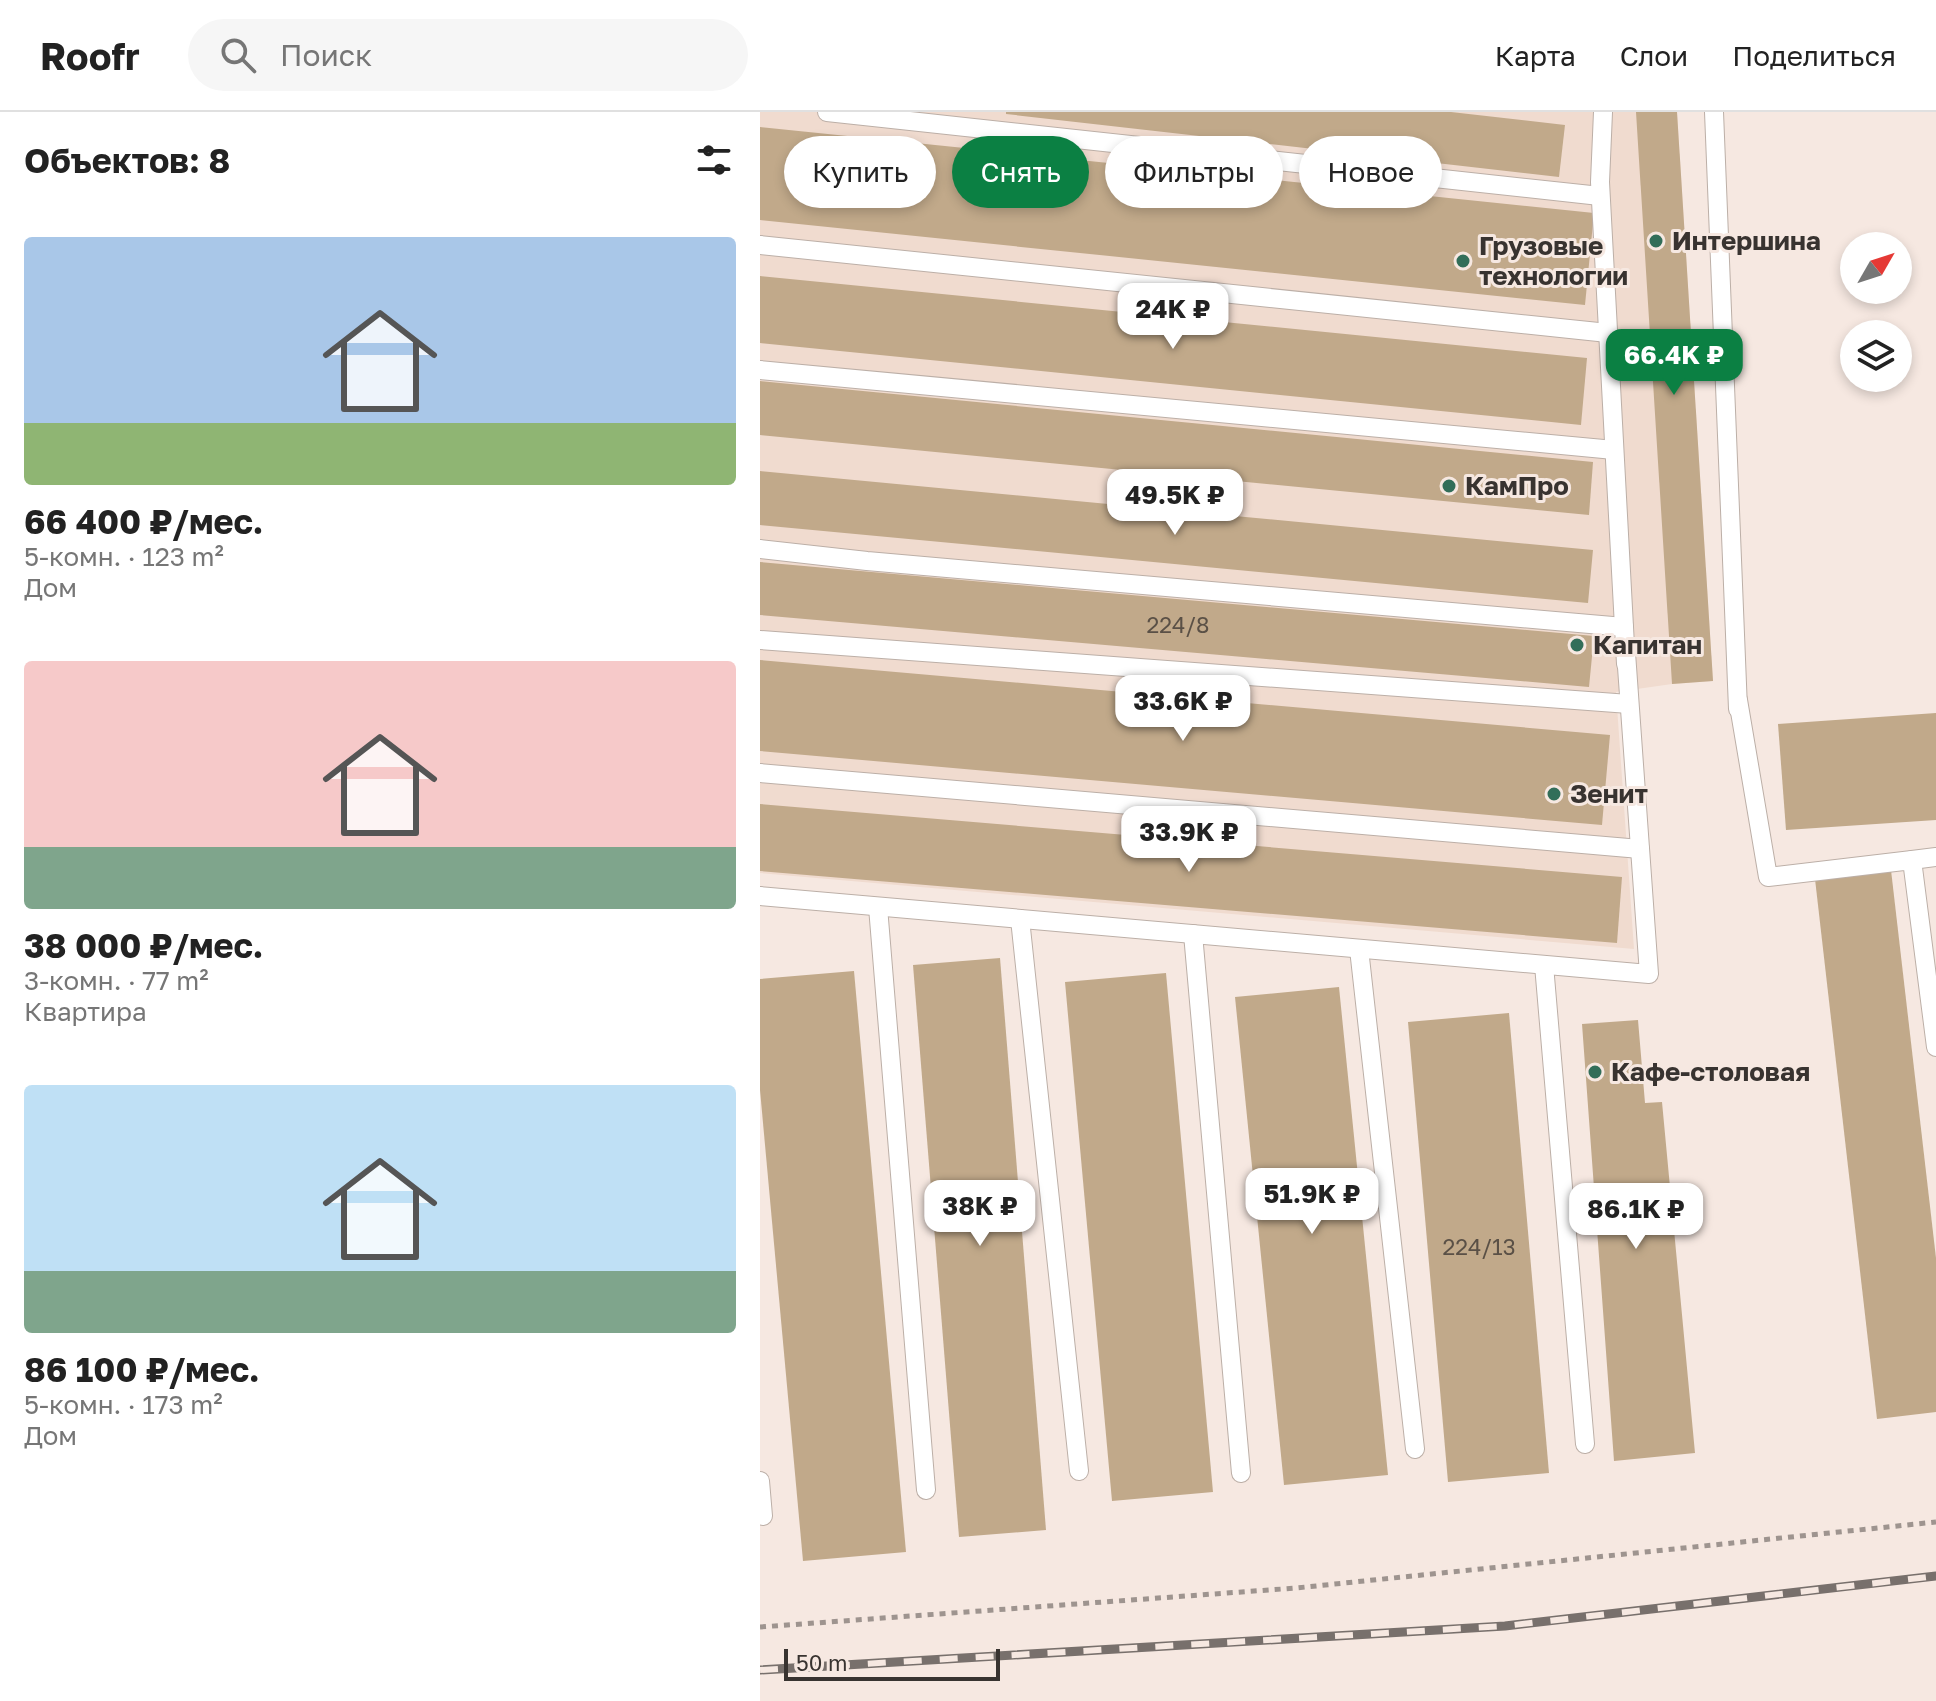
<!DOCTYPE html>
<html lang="ru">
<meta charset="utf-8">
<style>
:root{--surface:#fff;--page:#f6f6f6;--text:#222;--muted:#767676;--line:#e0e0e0;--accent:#0b8043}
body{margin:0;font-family:"Golos Text",sans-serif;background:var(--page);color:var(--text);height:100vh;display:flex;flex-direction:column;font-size:30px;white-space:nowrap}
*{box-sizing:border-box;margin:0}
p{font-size:26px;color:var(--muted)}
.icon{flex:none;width:44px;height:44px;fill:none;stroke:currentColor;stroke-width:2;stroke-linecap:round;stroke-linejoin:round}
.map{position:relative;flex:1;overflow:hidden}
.side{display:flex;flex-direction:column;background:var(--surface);width:760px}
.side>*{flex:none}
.hud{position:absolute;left:24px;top:24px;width:760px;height:72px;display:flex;gap:16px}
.needle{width:52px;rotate:51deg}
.controls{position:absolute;left:1080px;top:120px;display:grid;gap:16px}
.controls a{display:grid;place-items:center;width:72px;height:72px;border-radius:50%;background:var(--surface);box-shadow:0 4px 12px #0003;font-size:40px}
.scale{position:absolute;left:24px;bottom:20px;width:216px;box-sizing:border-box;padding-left:8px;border:4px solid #383330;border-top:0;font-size:22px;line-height:28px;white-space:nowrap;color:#383330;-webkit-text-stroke:6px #f6e8e1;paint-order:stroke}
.price{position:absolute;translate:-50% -68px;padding:0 18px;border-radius:16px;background:#fff;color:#222;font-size:26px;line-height:52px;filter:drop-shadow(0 2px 4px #0008)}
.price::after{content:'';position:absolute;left:50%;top:48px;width:24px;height:18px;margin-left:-12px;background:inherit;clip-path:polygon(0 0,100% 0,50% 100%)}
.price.active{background:var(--accent);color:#fff}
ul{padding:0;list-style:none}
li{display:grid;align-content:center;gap:16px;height:424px;padding:0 24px}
li span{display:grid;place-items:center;height:248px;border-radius:8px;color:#555}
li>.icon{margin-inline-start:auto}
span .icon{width:144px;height:144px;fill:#fffc;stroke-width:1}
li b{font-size:34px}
h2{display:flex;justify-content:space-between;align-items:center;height:96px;padding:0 24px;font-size:34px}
.tag{padding:0 28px;border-radius:36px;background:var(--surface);box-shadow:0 4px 12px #0003;font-size:28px;line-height:72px}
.tag.active{background:var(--accent);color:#fff}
header{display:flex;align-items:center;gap:48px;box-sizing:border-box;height:112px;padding:0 40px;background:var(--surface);border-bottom:2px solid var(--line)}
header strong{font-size:38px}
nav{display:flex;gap:44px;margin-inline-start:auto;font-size:28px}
.search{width:560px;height:72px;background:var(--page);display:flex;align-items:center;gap:20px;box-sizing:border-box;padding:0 28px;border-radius:44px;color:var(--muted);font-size:30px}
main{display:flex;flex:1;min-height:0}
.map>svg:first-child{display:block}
.built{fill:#f0dbcf}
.building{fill:#c1a98a}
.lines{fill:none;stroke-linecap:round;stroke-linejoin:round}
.lane-casing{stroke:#bcafa7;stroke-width:20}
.path{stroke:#9e948f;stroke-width:5;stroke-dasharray:6 6;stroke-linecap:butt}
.lane{stroke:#fff;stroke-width:18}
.rail-casing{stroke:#78706c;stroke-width:9}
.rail{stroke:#f6e8e1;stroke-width:6;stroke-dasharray:18;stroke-linecap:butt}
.poi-dot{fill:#326e59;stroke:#f6e8e1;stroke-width:3}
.labels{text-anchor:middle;stroke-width:6;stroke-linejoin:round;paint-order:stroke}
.number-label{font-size:22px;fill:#5a5046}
.poi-label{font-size:26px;font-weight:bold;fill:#383330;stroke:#f6e8e1;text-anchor:start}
</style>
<header>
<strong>Roofr</strong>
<div class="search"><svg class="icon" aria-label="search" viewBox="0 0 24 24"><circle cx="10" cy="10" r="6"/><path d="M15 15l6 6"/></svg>Поиск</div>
<nav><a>Карта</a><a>Слои</a><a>Поделиться</a></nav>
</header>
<main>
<section class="side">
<h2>Объектов: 8<svg class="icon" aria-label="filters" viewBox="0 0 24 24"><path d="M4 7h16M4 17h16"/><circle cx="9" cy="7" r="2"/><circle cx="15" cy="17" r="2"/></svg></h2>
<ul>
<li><span style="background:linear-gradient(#a9c7e8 75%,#8fb573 0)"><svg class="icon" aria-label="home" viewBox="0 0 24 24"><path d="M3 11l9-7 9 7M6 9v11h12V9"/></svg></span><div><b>66 400 ₽/мес.</b><p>5-комн. · 123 m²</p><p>Дом</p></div></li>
<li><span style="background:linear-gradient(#f6c9c9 75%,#7fa58c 0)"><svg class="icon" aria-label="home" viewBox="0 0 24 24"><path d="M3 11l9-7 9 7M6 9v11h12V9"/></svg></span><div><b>38 000 ₽/мес.</b><p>3-комн. · 77 m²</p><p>Квартира</p></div></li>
<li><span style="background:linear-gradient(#bfe0f5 75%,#7fa58c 0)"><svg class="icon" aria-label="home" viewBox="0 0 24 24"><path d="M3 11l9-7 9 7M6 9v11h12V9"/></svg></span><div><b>86 100 ₽/мес.</b><p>5-комн. · 173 m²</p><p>Дом</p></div></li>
</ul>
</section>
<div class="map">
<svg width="1176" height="1589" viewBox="0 0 1176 1589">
<rect width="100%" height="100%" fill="#f6e8e1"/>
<path class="built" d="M0,0H917L953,569L912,572L856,580L874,837L0,761Z"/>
<g class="building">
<path d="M246,0H691L805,13L799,65L246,2Z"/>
<path d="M876,0H917L953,569L912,572Z"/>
<path d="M0,15L834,101L825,193L0,108Z"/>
<path d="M0,164L827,246L821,313L0,231Z"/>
<path d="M0,269L833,350L829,403L0,323Z"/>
<path d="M0,359L833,438L828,491L0,413Z"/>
<path d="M0,450L834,524L829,575L0,503Z"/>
<path d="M0,548L850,623L842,713L0,639Z"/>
<path d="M1176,601V708L1026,718L1018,612Z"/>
<path d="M0,692L862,765L857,831L0,759Z"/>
<path d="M1131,758L1176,1146V1300L1117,1307L1055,767Z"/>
<path d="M240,846L286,1418L199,1425L153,853Z"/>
<path d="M94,859L146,1440L43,1449L0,978V867Z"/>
<path d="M406,861L453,1380L352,1389L305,870Z"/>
<path d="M579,875L628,1363L524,1373L475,885Z"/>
<path d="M749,901L789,1361L688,1370L648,910Z"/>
<path d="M878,908L885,991L902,990L935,1341L854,1349L822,912Z"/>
</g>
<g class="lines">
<g class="lane-casing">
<g id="lane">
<path d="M67,0L840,84"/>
<path d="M843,0L840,70L866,552"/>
<path d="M954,0L978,597"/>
<path d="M0,133L848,221"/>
<path d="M0,258L854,338"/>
<path d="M0,437L107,449L864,515"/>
<path d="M0,528L869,592"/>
<path d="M978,588L1008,765L1152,748L1176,935"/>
<path d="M0,661L880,737"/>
<path d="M1152,748L1176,745"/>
<path d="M0,784L889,862L866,541"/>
<path d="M118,795L166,1378"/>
<path d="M260,807L319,1359"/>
<path d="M433,822L481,1361"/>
<path d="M599,837L655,1337"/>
<path d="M784,853L825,1332"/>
<path d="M0,1369L3,1404"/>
</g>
</g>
<path class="path" d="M0,1515L536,1476L1176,1410"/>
<use href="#lane" class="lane"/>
<g class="rail-casing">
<path id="rail" d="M0,1558L745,1514L1176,1464"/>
</g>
<use href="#rail" class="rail"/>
</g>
<g class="poi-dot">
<circle cx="896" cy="129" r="8"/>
<circle cx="703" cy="149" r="8"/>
<circle cx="689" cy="374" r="8"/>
<circle cx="817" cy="533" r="8"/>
<circle cx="794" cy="682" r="8"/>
<circle cx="835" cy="960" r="8"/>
</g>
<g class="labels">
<g class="number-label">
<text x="418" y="521">224/8</text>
<text x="719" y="1143">224/13</text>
</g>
<g class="poi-label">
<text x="912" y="138">Интершина</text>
<text x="719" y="143">Грузовые<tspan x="719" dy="30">технологии</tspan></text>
<text x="705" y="383">КамПро</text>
<text x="833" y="542">Капитан</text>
<text x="810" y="691">Зенит</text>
<text x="851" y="969">Кафе-столовая</text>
</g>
</g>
</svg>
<div class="controls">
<a><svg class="needle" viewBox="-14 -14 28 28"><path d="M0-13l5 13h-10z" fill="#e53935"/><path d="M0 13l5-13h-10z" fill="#767676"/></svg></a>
<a><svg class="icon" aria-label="layers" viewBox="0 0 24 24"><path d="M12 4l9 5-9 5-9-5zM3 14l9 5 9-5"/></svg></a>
</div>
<div class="scale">50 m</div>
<b class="price" style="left:413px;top:239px">24K ₽</b>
<b class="price active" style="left:914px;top:285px">66.4K ₽</b>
<b class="price" style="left:415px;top:425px">49.5K ₽</b>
<b class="price" style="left:423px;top:631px">33.6K ₽</b>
<b class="price" style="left:429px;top:762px">33.9K ₽</b>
<b class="price" style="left:552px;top:1124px">51.9K ₽</b>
<b class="price" style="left:220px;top:1136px">38K ₽</b>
<b class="price" style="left:876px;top:1139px">86.1K ₽</b>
<div class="hud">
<a class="tag">Купить</a>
<a class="tag active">Снять</a>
<a class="tag">Фильтры</a>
<a class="tag">Новое</a>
</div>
</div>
</main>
